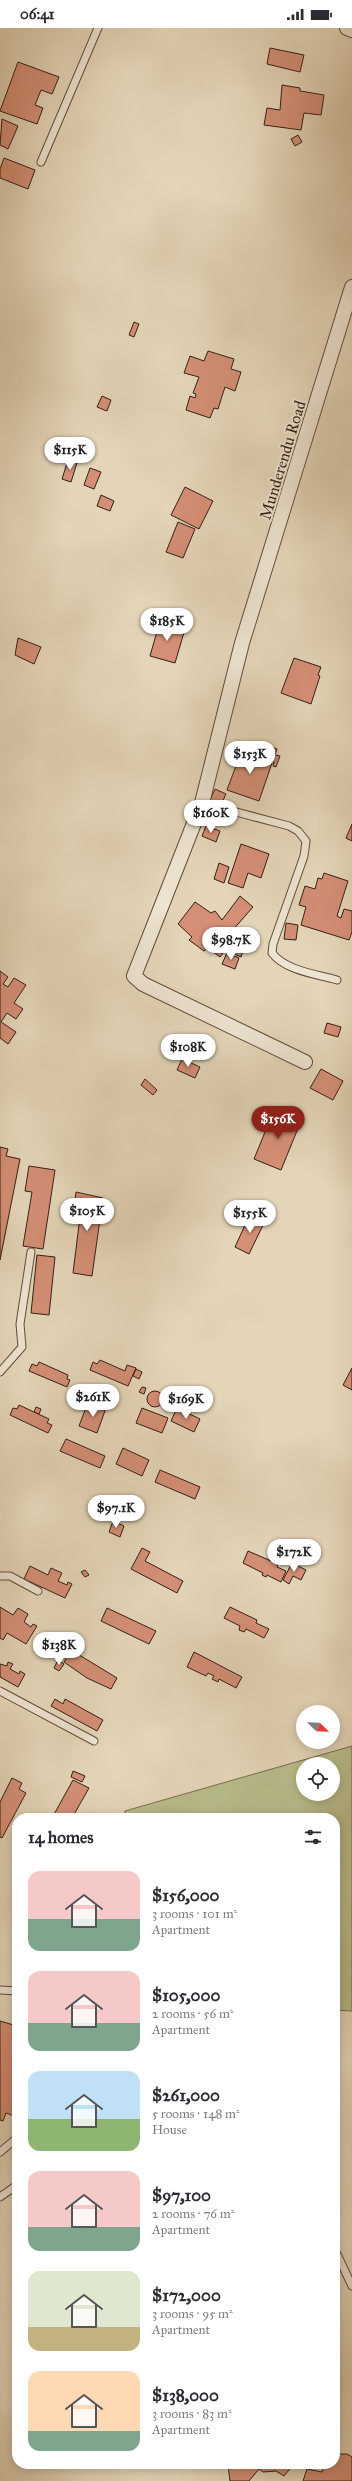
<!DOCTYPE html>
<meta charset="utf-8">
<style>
:root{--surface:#fff;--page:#f7f7f7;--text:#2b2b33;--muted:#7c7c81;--accent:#8f2418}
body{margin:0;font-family:"IM FELL Great Primer",serif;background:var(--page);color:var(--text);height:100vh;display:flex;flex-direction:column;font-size:15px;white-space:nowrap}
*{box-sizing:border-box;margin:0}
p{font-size:13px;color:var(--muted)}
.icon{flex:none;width:22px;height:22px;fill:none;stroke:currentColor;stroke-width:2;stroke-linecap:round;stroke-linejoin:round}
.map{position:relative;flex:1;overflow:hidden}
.details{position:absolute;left:12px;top:1785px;width:328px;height:656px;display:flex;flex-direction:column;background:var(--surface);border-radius:16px;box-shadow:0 2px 10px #0003}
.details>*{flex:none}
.needle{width:26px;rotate:113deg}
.tools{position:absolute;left:296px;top:1677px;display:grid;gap:8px}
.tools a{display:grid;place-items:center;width:44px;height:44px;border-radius:50%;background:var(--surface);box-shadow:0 2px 10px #0003;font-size:20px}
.price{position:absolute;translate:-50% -34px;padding:0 9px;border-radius:14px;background:#fff;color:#222;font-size:13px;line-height:26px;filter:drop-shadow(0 1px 2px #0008)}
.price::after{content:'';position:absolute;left:50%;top:24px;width:12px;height:9px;margin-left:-6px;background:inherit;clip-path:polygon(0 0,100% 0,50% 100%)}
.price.selected{background:var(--accent);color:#fff}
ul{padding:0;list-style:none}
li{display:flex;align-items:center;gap:12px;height:100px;padding:0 16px}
li span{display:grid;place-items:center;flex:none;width:112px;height:80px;border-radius:12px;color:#555}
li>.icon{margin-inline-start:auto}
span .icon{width:48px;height:48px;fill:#fffc;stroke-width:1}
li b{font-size:17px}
h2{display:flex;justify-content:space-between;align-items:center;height:48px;padding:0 16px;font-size:17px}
.status{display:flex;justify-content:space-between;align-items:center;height:28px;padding:0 20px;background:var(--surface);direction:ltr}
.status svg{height:11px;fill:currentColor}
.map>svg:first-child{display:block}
.green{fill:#b9bc8b;stroke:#776d50;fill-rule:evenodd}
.building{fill:#d48f76;stroke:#351e14}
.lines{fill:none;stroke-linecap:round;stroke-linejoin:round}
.service-casing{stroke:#614c3d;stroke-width:9}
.minor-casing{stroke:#614c3d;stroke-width:16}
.service{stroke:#ede4d1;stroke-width:7}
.minor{stroke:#ede4d1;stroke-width:14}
.labels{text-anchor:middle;stroke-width:4;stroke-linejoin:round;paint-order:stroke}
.street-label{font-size:16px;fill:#351e14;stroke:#ede4d1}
</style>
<div class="status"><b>06:41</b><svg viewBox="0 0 49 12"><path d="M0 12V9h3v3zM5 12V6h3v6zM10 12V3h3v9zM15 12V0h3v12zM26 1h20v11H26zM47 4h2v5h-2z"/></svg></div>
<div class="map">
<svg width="352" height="2453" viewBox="0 0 352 2453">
<rect width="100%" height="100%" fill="#e4d5b8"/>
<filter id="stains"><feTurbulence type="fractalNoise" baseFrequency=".005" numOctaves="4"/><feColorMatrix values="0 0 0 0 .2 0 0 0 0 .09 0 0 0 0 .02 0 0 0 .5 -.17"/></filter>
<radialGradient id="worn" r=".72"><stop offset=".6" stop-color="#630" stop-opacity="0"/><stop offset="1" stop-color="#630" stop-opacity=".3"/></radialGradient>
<path class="green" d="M352,1718V1983L335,1982V1790H124L125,1783ZM303,1736H333V1766H303Z"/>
<g class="building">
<path d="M270,20L304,27L300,44L267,36Z"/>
<path d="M18,34L59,49L52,66L41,62L35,77L43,80L37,96L0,83Z"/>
<path d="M282,57L300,60V63L324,67L321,87L304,85L301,102L264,97L267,80L280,82Z"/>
<path d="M2,91L18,98L8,121L0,117Z"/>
<path d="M298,107L302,114L295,118L291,111Z"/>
<path d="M4,130L35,142L28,161L0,150V141Z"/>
<path d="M134,294L139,296L134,309L129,307Z"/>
<path d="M208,323L234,331L231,341L241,344L235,363L225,359L218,381L214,380L210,390L186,382L190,368L195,370L196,366L193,365L199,349L184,345L190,328L204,333Z"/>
<path d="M102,368L111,372L107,383L97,379Z"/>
<path d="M68,432L77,435L71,454L62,451Z"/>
<path d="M90,440L101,444L94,461L84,457Z"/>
<path d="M185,459L213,473L199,501L171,487Z"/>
<path d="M101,467L114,473L110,483L97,478Z"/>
<path d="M178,494L195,501L183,530L166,524Z"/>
<path d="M160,593L185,601L175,635L150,628Z"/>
<path d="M18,610L41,619L34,636L15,627Z"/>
<path d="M294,630L321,639L318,647L320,648L311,676L281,665Z"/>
<path d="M257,714L277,721L275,727L280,728L276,739L273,738L274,734L256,728L258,722L255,721Z"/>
<path d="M243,719L256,724L254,729L272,735L259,773L227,762Z"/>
<path d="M215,761L226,766L220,779L209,774Z"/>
<path d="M352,796V813L346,810Z"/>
<path d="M206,798L220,803L216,814L202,808Z"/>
<path d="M241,816L269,826L261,850L248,845L243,860L228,855Z"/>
<path d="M219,835L229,839L224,855L214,851Z"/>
<path d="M324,845L348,853L337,888L341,890L344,881L352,883V904L349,912L301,897L306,879L299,877L305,858L315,861L318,850L322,851Z"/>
<path d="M240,868L253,879L232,903L236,907L220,929L208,920L204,923L189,912L192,909L178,896L195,874L211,885L215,883L222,892Z"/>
<path d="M286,895L298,897L296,912L284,911Z"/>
<path d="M237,908L246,913L241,929L228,923Z"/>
<path d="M227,925L239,930L235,941L222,936Z"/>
<path d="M0,943L8,949L3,956L8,959L14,950L26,957L14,975L23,981L16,991L7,985L1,994L16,1004L8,1016L0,1010Z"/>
<path d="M327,995L341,999L338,1009L324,1005Z"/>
<path d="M182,1031L200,1039L195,1050L177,1042Z"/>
<path d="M321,1041L343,1053L333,1072L310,1060Z"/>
<path d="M145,1051L157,1062L153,1067L141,1057Z"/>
<path d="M274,1082L301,1093L281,1142L254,1131Z"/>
<path d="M0,1119L8,1121L6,1128L20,1131L0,1232Z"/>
<path d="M29,1138L55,1142L43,1221L23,1218L32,1164L25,1163Z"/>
<path d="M76,1164L103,1170L92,1248L73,1245L80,1189L73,1188Z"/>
<path d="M250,1186L265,1193L249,1226L235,1219Z"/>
<path d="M37,1227L55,1229L49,1287L31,1285Z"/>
<path d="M100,1332L125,1343L127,1337L136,1340L128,1358L90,1342L93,1334L97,1336Z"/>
<path d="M39,1334L68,1347L67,1351L70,1352L67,1359L29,1343L32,1336L37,1338Z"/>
<path d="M352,1340V1362L343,1357Z"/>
<path d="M136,1341L142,1344L139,1351L133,1348Z"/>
<path d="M142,1359L146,1360L144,1366L139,1364Z"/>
<circle cx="155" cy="1371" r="8"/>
<path d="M95,1376L106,1380L97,1405L79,1398L87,1377L94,1380Z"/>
<path d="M19,1377L49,1391L47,1395L52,1397L48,1405L10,1387L13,1380L17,1381Z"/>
<path d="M36,1379L41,1381L39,1386L34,1384Z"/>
<path d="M142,1380L168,1390L162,1405L136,1395Z"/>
<path d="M177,1380L200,1391L194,1404L171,1393Z"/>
<path d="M66,1411L105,1428L100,1440L60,1423Z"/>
<path d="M123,1420L149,1432L142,1448L116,1436Z"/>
<path d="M160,1442L200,1459L195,1471L155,1454Z"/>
<path d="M113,1493L124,1498L120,1509L109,1504Z"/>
<path d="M142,1520L150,1524L145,1533L183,1553L177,1565L131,1541Z"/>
<path d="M248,1523L278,1536L277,1539L286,1543L281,1554L267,1547L266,1549L262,1547L263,1545L243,1535Z"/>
<path d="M292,1535L306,1542L301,1552L293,1548L289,1556L283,1552Z"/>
<path d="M30,1538L48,1547L51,1540L62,1545L58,1553L67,1557L68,1554L72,1556L65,1570L24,1551Z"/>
<path d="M85,1542L89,1547L85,1549L81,1544Z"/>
<path d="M0,1579L13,1587L18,1580L28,1586L24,1594L31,1599L33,1596L37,1598L26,1616L7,1605L3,1612L0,1610Z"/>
<path d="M230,1579L257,1592L256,1595L269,1601L264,1610L246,1601L244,1604L239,1602L240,1598L224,1590Z"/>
<path d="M107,1580L156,1603L149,1616L101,1593Z"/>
<path d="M71,1622L117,1650L111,1661L87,1650L64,1634Z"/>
<path d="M194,1624L242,1649L236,1660L219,1651L218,1654L212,1651L214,1648L208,1645L206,1648L187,1639Z"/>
<path d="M58,1632L64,1636L59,1643L54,1640Z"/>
<path d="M8,1634L13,1636L10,1641L19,1646L20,1643L25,1646L18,1659L0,1649V1636L7,1638Z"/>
<path d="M55,1671L63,1676L65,1671L103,1692L97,1703L51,1678Z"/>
<path d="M73,1743L85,1748L82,1754L71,1749Z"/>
<path d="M12,1750L22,1755L19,1761L26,1765L2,1810L0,1809V1774Z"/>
<path d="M73,1752L89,1760L72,1790H52Z"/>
<path d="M0,1993L17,1998V2089L6,2085L3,2093L0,2092Z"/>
<path d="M335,2426H347L352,2429V2453H303L307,2441L322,2444L325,2436H335Z"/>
<path d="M228,2436H294L284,2448L276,2443L263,2444L259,2441L249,2453H230Z"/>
</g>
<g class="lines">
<g class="service-casing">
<g id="service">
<path d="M41,134L98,0"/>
<path d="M202,775L289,798L298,803L306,813L304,828L273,916L272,925C286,943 316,946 337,952"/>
<path d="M0,1344L22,1319L20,1296L31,1224"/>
<path d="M0,1548H10L38,1563"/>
<path d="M0,1663L94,1713"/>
<path d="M0,1962L17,1963"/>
<path d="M0,2124L17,2110"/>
<path d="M0,2169L17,2157"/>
<path d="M335,2222L352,2258"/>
</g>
</g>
<g class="minor-casing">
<g id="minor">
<path d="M347,0L352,2"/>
<path d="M305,1034L143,956L134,948L202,775L242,615L352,259"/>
</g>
</g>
<use href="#service" class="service"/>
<use href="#minor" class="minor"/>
</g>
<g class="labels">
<g class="street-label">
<text transform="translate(282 432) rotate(-73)" y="6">Munderendu Road</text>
</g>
</g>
<rect width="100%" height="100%" filter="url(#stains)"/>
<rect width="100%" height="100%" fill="url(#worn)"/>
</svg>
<div class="tools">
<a><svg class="needle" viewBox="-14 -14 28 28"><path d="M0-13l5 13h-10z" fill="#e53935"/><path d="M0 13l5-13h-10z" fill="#7c7c81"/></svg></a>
<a><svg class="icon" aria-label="locate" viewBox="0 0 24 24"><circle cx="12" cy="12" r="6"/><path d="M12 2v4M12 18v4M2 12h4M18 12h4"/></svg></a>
</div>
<b class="price" style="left:70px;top:443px">$115K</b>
<b class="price" style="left:167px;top:614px">$185K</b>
<b class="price" style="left:250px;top:747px">$153K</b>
<b class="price" style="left:211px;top:806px">$160K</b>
<b class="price" style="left:231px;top:933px">$98.7K</b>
<b class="price" style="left:188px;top:1040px">$108K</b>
<b class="price selected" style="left:278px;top:1112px">$156K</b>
<b class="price" style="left:87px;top:1204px">$105K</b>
<b class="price" style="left:250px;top:1206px">$155K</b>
<b class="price" style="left:93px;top:1390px">$261K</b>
<b class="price" style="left:186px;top:1392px">$169K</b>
<b class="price" style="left:116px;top:1501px">$97.1K</b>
<b class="price" style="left:294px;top:1545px">$172K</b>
<b class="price" style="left:59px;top:1638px">$138K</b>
<section class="details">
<h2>14 homes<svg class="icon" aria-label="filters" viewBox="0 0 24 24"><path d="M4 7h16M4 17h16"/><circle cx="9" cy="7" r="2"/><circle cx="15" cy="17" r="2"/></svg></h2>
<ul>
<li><span style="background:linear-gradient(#f6c9c9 60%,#7fa58c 0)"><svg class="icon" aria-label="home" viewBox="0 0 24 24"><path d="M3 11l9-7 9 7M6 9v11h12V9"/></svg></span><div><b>$156,000</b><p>3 rooms · 101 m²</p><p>Apartment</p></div></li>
<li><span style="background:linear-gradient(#f6c9c9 65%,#7fa58c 0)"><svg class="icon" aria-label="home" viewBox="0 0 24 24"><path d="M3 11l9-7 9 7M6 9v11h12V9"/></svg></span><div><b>$105,000</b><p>2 rooms · 56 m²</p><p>Apartment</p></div></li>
<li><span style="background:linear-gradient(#bfe0f5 60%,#8fb573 0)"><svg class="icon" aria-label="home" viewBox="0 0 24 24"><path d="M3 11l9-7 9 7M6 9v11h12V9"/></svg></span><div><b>$261,000</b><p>5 rooms · 148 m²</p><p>House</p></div></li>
<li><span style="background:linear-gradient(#f6c9c9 70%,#7fa58c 0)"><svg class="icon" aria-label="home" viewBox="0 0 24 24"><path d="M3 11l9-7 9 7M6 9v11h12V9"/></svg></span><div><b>$97,100</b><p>2 rooms · 76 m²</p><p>Apartment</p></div></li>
<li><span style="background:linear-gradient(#dfe7d0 70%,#c2b280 0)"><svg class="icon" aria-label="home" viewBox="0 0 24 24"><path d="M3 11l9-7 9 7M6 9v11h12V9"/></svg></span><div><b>$172,000</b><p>3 rooms · 95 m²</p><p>Apartment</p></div></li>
<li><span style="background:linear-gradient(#ffd9b3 75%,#7fa58c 0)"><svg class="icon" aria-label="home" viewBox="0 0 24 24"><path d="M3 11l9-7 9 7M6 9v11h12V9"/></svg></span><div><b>$138,000</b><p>3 rooms · 83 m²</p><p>Apartment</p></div></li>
</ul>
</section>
</div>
